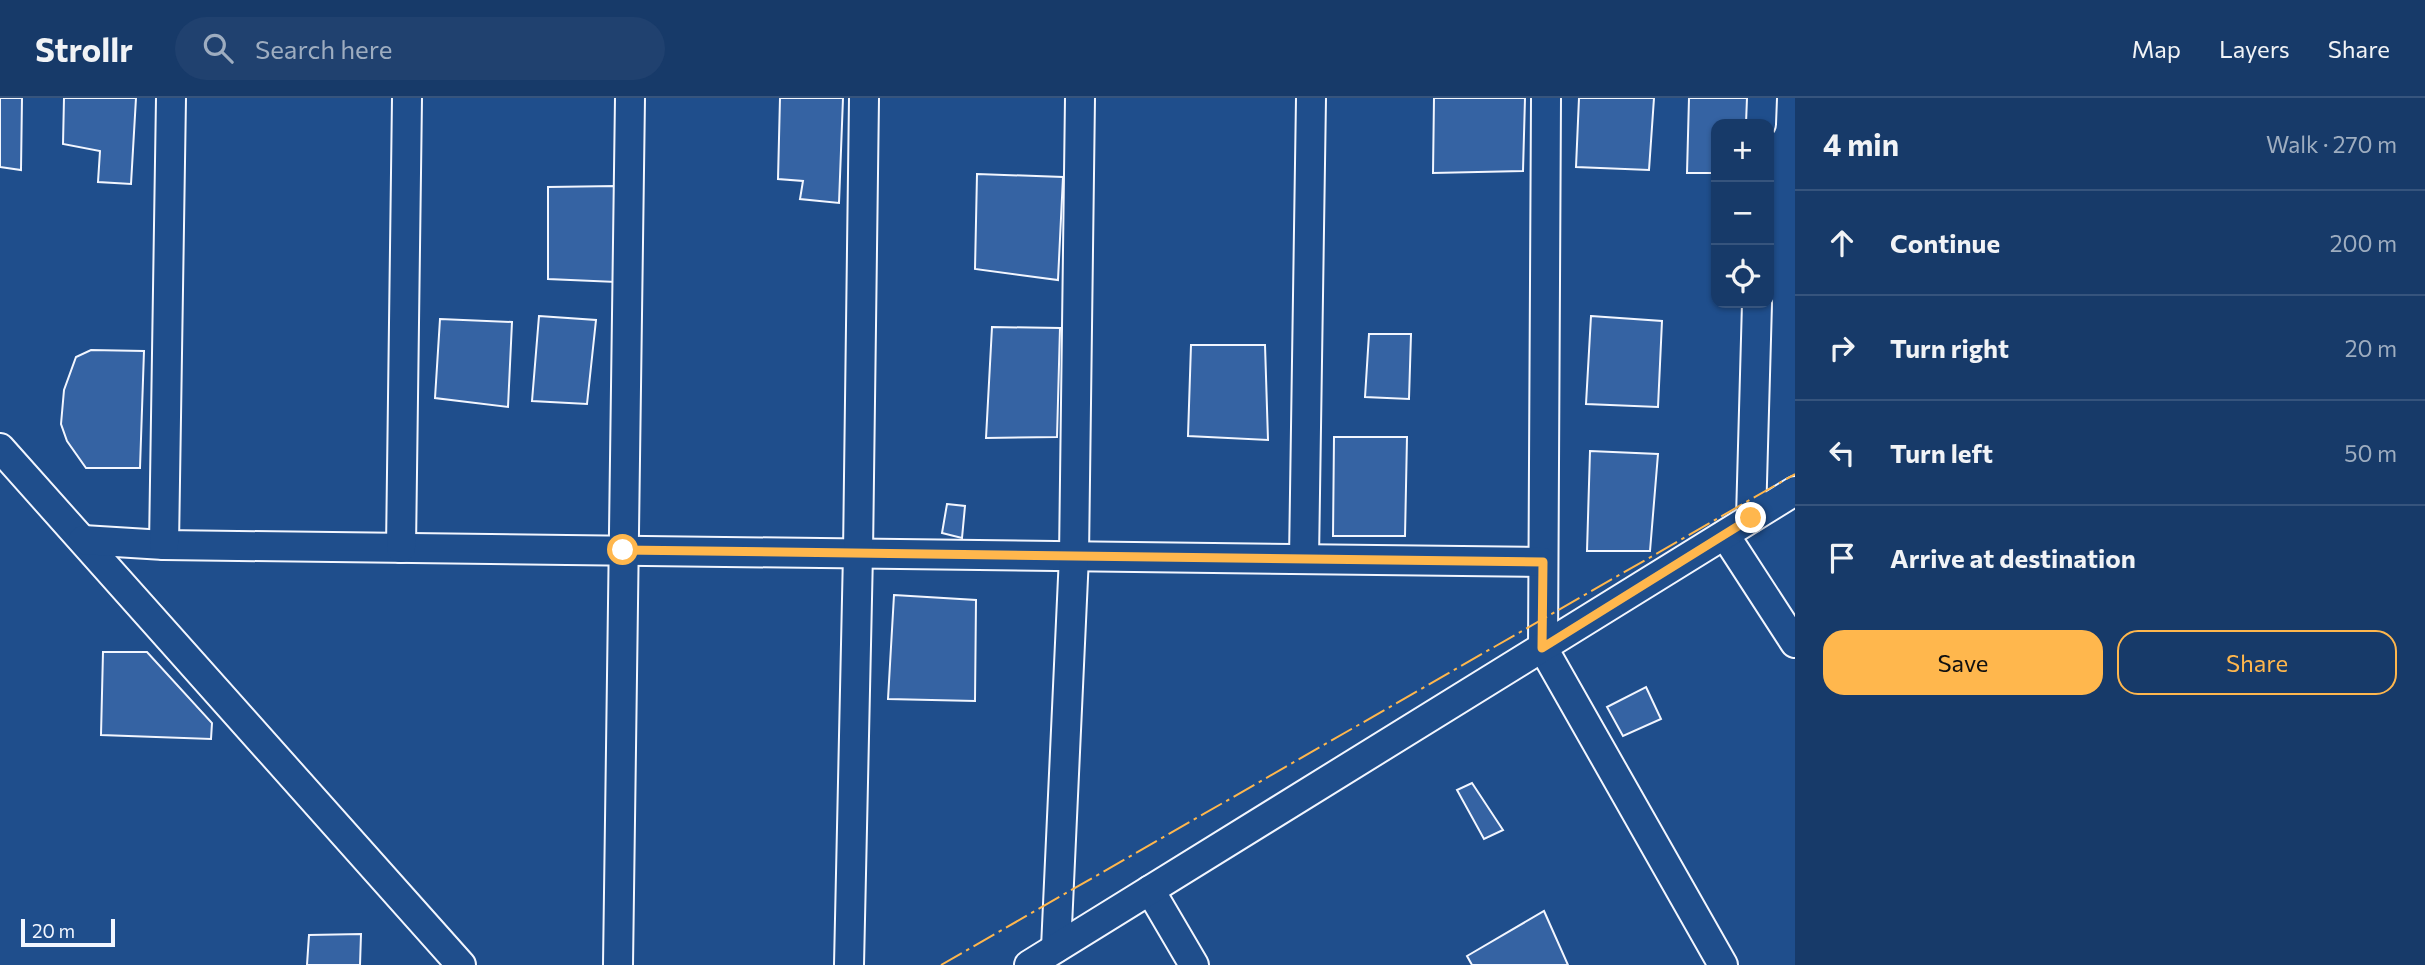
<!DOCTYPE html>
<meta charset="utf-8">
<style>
body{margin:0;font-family:Commissioner,sans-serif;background:#20416f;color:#f1f3f6}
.controls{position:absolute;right:21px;top:21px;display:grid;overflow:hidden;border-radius:14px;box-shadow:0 2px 5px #0004}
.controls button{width:63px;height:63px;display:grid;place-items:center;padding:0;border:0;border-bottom:2px solid #36547d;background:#173a69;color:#f1f3f6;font:35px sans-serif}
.scale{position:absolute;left:21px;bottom:18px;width:94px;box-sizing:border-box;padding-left:7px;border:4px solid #f2f6ff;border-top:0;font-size:19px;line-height:24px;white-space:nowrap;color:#f2f6ff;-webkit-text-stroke:5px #1f4e8c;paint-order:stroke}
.stop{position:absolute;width:21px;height:21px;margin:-16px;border:5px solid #ffb74d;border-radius:50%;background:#fff}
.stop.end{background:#ffb74d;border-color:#fff;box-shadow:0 2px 7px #0008}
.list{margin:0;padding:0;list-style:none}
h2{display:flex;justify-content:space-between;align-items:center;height:91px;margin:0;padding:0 28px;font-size:30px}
h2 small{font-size:23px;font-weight:400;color:#9eadc0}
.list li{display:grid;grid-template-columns:46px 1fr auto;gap:21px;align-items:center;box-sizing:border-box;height:105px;padding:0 28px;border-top:2px solid #36547d}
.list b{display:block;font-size:26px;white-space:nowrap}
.list em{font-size:23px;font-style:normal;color:#9eadc0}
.actions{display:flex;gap:14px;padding:21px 28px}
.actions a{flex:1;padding:16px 0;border:2px solid #ffb74d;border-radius:21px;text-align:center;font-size:24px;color:#ffb74d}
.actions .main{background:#ffb74d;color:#111}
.icon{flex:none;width:38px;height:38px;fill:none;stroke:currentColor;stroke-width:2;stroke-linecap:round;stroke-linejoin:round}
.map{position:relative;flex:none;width:1795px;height:867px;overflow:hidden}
header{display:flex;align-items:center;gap:42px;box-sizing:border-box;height:98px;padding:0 35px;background:#173a69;border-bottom:2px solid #36547d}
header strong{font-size:33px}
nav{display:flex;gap:38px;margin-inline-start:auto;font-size:24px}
.search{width:490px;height:63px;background:#20416f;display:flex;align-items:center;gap:18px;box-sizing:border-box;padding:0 24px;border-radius:38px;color:#9eadc0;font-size:26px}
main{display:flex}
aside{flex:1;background:#173a69}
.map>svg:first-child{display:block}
.building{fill:#3563a3;stroke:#f2f6ff;stroke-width:2}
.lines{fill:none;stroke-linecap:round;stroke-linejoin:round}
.street-casing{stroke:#f2f6ff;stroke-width:32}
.street{stroke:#1f4e8c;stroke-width:28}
.power{stroke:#ffb74d;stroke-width:2;stroke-dasharray:24 5 3.5 5;stroke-linecap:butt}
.route{stroke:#ffb74d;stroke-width:9}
</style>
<header>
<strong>Strollr</strong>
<div class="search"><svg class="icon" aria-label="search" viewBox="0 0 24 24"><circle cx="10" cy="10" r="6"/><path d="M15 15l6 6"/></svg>Search here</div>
<nav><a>Map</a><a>Layers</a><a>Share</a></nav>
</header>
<main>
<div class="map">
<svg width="1795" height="867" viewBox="0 0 1795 867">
<rect width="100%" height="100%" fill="#1f4e8c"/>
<g class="building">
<polygon points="0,0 22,0 21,72 0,69"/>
<polygon points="64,0 136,0 131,86 98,84 100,53 63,46"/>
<polygon points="780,0 843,0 839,105 800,101 803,83 778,81"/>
<polygon points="1434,0 1525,0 1523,73 1433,75"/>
<polygon points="1579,0 1654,0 1649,72 1576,69"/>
<polygon points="1689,0 1753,0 1753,26 1716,26 1716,75 1687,75"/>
<polygon points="977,76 1063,79 1058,182 975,171"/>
<polygon points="615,88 616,184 548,181 548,89"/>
<polygon points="539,218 596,222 587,306 532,303"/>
<polygon points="1591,218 1662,223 1658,309 1586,306"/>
<polygon points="440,221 512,224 508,309 435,300"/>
<polygon points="992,229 1060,230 1057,339 986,340"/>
<polygon points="1369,236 1411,236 1409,301 1365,299"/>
<polygon points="1191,247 1265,247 1268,342 1188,338"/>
<polygon points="91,252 144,253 140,370 86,370 67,343 61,326 64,292 76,259"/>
<polygon points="1334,339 1407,339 1405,438 1333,438"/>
<polygon points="1590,353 1658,356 1650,453 1587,453"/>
<polygon points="947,406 965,408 962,440 942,435"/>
<polygon points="894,497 976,502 975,603 888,601"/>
<polygon points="103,554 147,554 212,625 211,641 101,637"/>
<polygon points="1646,589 1661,621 1623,638 1607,609"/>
<polygon points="1472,685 1503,732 1484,741 1457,692"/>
<polygon points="1544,813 1568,867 1472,867 1467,858"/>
<polygon points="361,836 360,867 307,867 309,837"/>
</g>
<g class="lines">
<g class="street-casing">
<g id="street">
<polyline points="1546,0 1543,550 1723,867"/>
<polyline points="1761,26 1762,0"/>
<polyline points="0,350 461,867"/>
<polyline points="1751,420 1757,205"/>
<polyline points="1725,437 1795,545"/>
<polyline points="83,442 164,447 1543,464"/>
<polyline points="164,447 171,0"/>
<polyline points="401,450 407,0"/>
<polyline points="1304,461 1311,0"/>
<polyline points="1150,792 1194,867"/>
<polyline points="1056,850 1074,458 1080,0"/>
<polyline points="618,867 630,0"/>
<polyline points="849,867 858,455 864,0"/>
<polyline points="1029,867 1795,393"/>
</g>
</g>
<use href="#street" class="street"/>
<polyline class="power" points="941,867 1795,376"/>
</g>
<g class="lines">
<polyline class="route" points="623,452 1543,464 1542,550 1751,420"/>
</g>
</svg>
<div class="controls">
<button>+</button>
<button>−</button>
<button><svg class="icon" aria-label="locate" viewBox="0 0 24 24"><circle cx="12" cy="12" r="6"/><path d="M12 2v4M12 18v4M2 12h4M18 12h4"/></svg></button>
</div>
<div class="scale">20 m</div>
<div class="stop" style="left:623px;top:452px"></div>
<div class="stop end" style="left:1751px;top:420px"></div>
</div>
<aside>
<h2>4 min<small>Walk · 270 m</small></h2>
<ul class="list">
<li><svg class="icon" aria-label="ahead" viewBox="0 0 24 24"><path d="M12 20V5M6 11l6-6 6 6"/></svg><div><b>Continue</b></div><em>200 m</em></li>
<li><svg class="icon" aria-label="right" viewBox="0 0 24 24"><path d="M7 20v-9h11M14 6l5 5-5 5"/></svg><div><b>Turn right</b></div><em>20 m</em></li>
<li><svg class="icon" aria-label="left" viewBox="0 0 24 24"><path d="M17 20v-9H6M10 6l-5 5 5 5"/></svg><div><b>Turn left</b></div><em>50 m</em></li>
<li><svg class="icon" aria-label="arrive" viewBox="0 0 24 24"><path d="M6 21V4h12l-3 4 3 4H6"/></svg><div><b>Arrive at destination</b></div></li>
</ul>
<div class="actions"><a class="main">Save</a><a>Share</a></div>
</aside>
</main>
